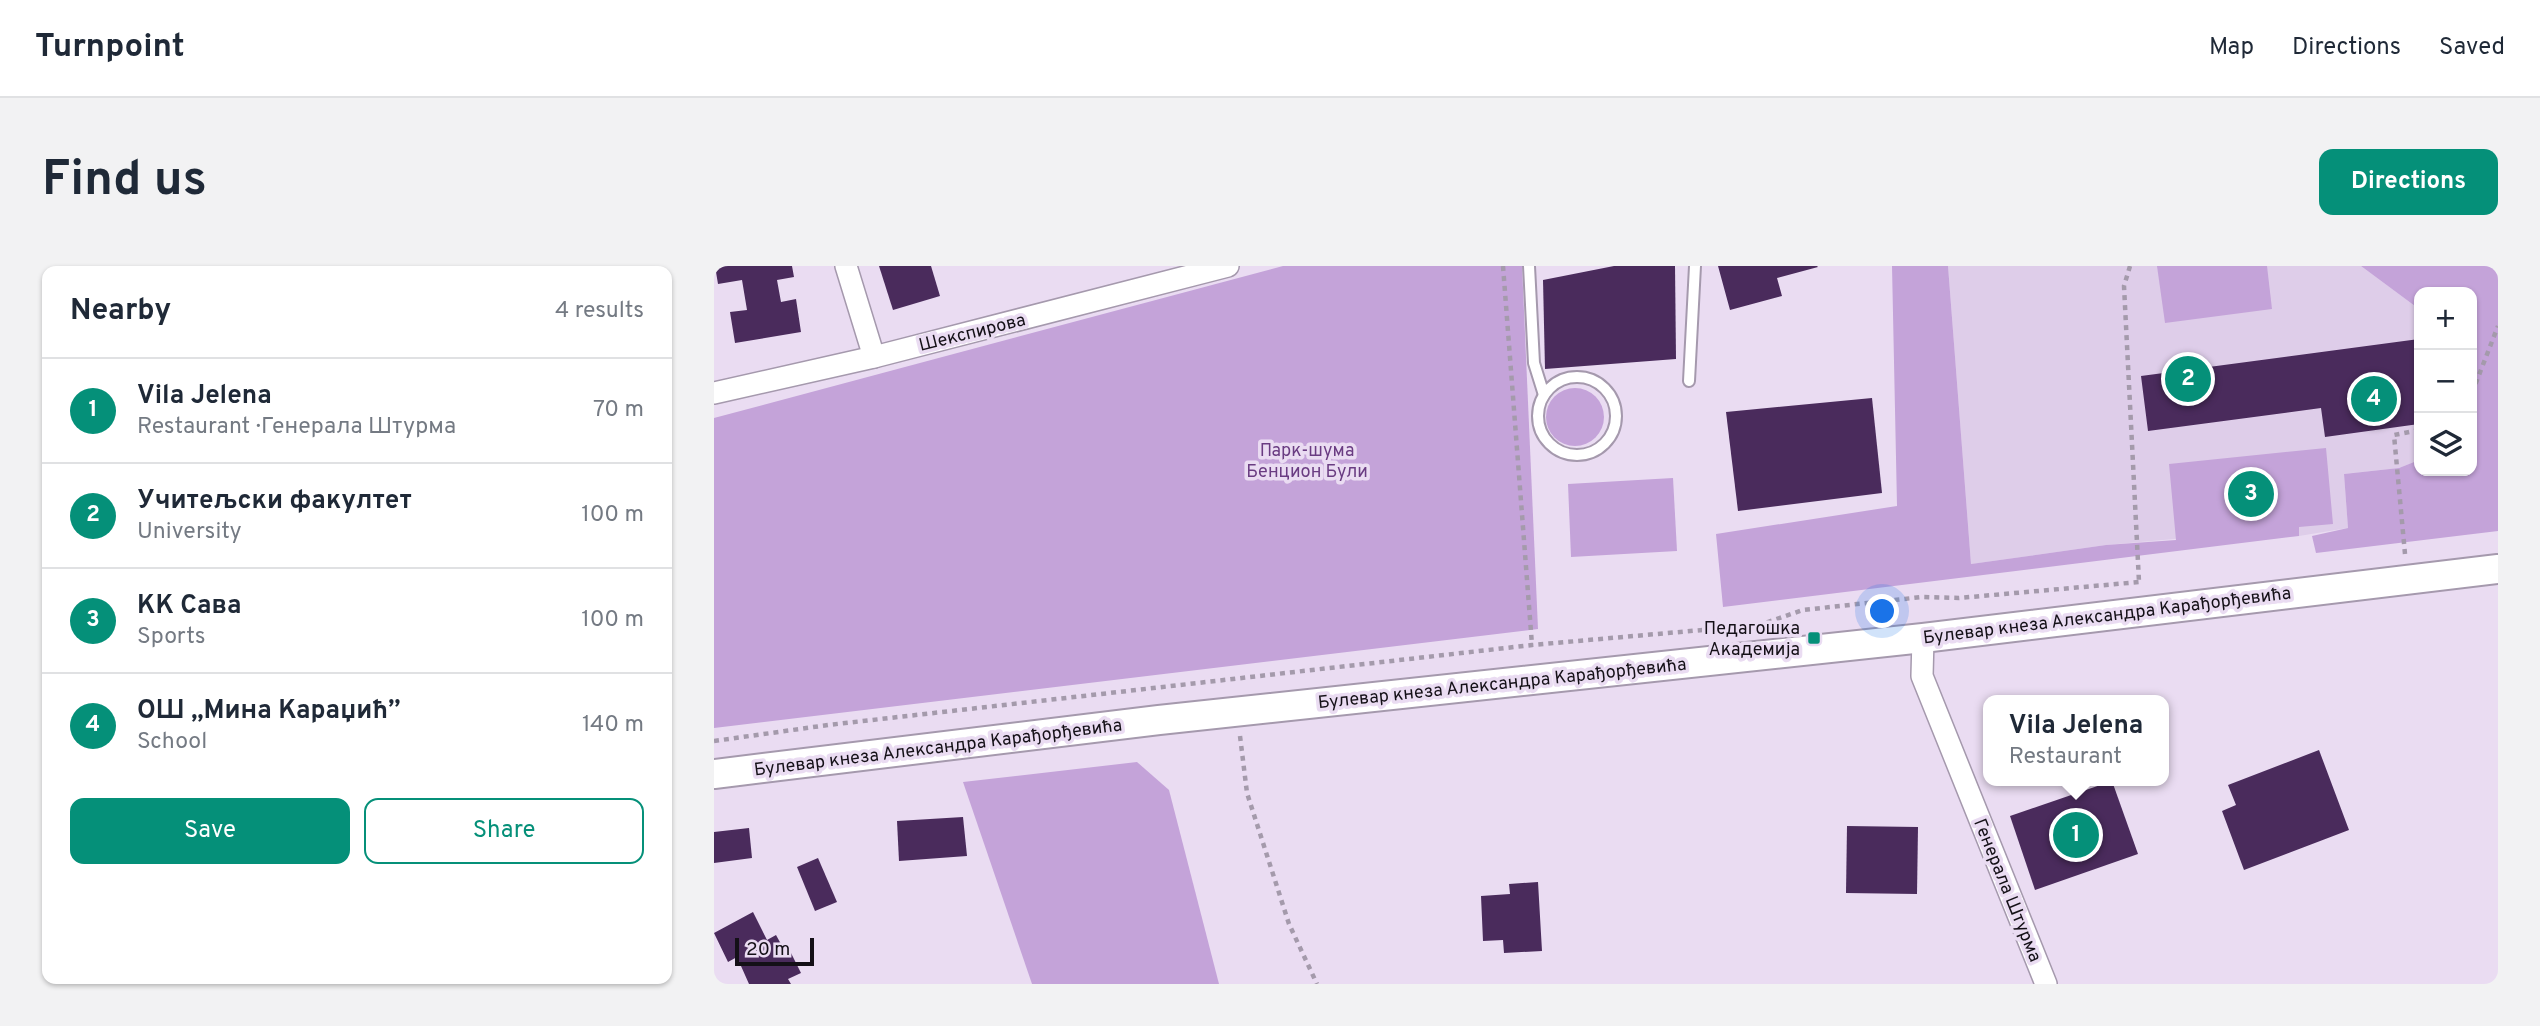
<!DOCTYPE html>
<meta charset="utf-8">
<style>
body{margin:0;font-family:Overpass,sans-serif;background:#f2f2f3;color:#1f2937}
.controls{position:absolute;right:21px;top:21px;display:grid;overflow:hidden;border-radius:14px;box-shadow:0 2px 5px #0004}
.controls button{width:63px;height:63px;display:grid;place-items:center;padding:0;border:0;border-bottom:2px solid #e0e1e3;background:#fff;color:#1f2937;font:35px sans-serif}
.scale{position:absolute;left:21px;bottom:18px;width:79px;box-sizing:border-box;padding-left:7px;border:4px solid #141017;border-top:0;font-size:19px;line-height:24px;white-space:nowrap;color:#141017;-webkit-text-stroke:5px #eadcf2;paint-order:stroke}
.you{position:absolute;left:1169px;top:346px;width:24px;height:24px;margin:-18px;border:5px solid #fff;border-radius:50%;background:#1a73e8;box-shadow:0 0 0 10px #1a73e833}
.badge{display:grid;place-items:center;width:46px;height:46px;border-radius:50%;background:#059079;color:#fff;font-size:23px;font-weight:700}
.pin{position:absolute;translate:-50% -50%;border:4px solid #fff;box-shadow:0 2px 7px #0006}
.popup{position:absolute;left:1269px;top:429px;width:186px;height:91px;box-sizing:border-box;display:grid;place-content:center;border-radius:14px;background:#fff;filter:drop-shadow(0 2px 5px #0005);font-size:23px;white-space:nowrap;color:#747a83}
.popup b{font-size:26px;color:#1f2937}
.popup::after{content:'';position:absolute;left:50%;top:100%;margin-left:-14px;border:14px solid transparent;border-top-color:#fff}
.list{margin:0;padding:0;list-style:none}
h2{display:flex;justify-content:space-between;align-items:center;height:91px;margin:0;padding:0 28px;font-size:30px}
h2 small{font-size:23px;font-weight:400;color:#747a83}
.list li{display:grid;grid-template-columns:46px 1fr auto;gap:21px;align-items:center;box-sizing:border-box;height:105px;padding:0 28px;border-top:2px solid #e0e1e3}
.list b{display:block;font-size:26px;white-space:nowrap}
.list p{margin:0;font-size:23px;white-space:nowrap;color:#747a83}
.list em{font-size:23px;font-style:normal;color:#747a83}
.actions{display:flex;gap:14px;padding:21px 28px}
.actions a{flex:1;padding:16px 0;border:2px solid #059079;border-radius:14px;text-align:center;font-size:24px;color:#059079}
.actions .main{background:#059079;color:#fff}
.icon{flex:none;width:38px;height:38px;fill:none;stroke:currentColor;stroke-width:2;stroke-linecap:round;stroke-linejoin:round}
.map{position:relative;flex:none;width:1784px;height:718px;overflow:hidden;border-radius:14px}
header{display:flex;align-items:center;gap:42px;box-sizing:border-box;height:98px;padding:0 35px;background:#fff;border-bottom:2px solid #e0e1e3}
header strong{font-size:33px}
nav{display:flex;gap:38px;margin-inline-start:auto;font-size:24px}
.intro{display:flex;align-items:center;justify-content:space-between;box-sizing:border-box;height:168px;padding:0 42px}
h1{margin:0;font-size:49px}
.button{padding:18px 32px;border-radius:14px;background:#059079;color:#fff;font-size:24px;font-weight:700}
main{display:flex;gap:42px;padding:0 42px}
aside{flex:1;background:#fff;border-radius:14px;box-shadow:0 2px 5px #0004}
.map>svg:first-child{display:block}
.built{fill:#decde9}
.green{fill:#c4a3d9}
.building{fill:#4a2b5c}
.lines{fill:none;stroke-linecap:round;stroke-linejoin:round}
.lane-casing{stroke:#a599ad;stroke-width:14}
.street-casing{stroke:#a599ad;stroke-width:24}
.secondary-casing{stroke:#a599ad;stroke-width:32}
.path{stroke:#a49aab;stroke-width:4.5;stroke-dasharray:5 5;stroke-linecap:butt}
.lane{stroke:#fff;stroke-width:10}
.street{stroke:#fff;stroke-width:21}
.secondary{stroke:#fff;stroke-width:28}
.poi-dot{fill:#059079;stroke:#eadcf2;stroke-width:2.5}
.labels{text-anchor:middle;stroke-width:7;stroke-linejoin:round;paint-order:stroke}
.street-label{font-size:18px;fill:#141017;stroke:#eadcf2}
.park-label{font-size:18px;fill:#6a3c82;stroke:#eadcf2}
.poi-label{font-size:18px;fill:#141017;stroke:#eadcf2;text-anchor:end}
</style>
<header>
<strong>Turnpoint</strong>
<nav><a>Map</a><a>Directions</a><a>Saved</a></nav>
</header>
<div class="intro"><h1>Find us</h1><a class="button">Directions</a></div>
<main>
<aside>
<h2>Nearby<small>4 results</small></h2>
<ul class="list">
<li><span class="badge">1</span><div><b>Vila Jelena</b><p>Restaurant · Генерала Штурма</p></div><em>70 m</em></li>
<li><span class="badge">2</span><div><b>Учитељски факултет</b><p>University</p></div><em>100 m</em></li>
<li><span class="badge">3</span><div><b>КК Сава</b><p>Sports</p></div><em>100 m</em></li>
<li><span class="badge">4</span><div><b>ОШ „Мина Караџић”</b><p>School</p></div><em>140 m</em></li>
</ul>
<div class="actions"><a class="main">Save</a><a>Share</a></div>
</aside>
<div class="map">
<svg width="1784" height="718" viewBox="0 0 1784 718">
<rect width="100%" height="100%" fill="#eadcf2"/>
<polygon class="built" points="1234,0 1647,0 1705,43 1705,194 1685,202 1630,208 1634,262 1585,270 1585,262 1392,279 1257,298"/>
<g class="green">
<polygon points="569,0 808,0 824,363 0,462 0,152"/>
<polygon points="1178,0 1234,0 1257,298 1392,279 1462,274 1455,198 1612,182 1619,258 1585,261 1585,270 1009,341 1002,268 1183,240"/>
<polygon points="1443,0 1553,0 1558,43 1451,57"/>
<polygon points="1647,0 1784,0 1784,265 1602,287 1598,270 1634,262 1630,208 1685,202 1705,194 1705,205 1758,205 1758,26 1705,26 1705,43"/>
<circle cx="861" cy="151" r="29"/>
<polygon points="959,212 963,285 857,291 854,218"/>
<polygon points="423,496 455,524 505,718 318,718 249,516"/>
</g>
<g class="building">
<polygon points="1,0 78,0 80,11 63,14 67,36 82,33 87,66 21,77 16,46 33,44 28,14 4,18"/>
<polygon points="165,0 217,0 226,30 179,44"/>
<polygon points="900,0 961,0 962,93 831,103 829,14"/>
<polygon points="1004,0 1103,0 1104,1 1063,12 1068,30 1016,44"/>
<polygon points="1705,73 1705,158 1611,171 1607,142 1434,165 1427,110"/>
<polygon points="1158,132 1168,227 1024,245 1012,146"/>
<polygon points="1605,484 1635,564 1530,604 1508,545 1522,539 1514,519"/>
<polygon points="1398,515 1424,588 1321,624 1296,550"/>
<polygon points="249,551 253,590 185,595 183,555"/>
<polygon points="1133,560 1204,561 1203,628 1132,627"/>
<polygon points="35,562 38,592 0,597 0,566"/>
<polygon points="104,592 123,636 101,645 83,601"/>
<polygon points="824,616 828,685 790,687 789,674 769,675 767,630 796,628 795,618"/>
<polygon points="39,646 53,674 62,669 73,689 77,687 87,707 74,713 77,718 35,718 23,691 14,696 0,667"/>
</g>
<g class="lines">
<g class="lane-casing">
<g id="lane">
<polyline points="815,0 820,97 830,129"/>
<circle cx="863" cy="150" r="39"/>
<polyline points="975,115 981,0"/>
</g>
</g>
<g class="street-casing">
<g id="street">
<polyline points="132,0 160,91"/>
<polyline points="0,127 160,91 514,0"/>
<polyline points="1209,372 1208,410 1332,718"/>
</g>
</g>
<g class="secondary-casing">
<polyline id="secondary" points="0,508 445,454 1209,372 1784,303"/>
</g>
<g class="path">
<polyline points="789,0 818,379"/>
<polyline points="1416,0 1410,20 1425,316"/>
<polyline points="1758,127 1784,60"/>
<polyline points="1691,288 1680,169 1705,164"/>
<polyline points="526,470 533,527 575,658 603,718"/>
<polyline points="0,475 114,459 818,379 1045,359 1089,344 1208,331 1245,332 1425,316"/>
</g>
<use href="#lane" class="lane"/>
<use href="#street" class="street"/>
<use href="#secondary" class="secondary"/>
</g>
<rect class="poi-dot" x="1093" y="365" width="14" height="14" rx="3.5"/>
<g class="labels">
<g class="street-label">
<text transform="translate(258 66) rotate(-14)" y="6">Шекспирова</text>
<text transform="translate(1393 349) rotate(-7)" y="6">Булевар кнеза Александра Карађорђевића</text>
<text transform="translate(788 417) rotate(-6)" y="6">Булевар кнеза Александра Карађорђевића</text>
<text transform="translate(224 481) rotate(-7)" y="6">Булевар кнеза Александра Карађорђевића</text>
<text transform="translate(1294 624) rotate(68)" y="6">Генерала Штурма</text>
</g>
<g class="park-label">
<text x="593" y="190">Парк-шума<tspan x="593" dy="21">Бенцион Були</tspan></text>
</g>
<g class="poi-label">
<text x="1086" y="368">Педагошка<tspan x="1086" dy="21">Академија</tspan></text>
</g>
</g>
</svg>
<div class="controls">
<button>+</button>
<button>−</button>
<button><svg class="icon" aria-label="layers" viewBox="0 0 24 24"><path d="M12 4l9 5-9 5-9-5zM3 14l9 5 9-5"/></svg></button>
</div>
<div class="scale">20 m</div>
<div class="you"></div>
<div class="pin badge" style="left:1362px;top:569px">1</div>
<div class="popup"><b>Vila Jelena</b>Restaurant</div>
<div class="pin badge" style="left:1474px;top:113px">2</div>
<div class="pin badge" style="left:1537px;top:228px">3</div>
<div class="pin badge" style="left:1660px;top:133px">4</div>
</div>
</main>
